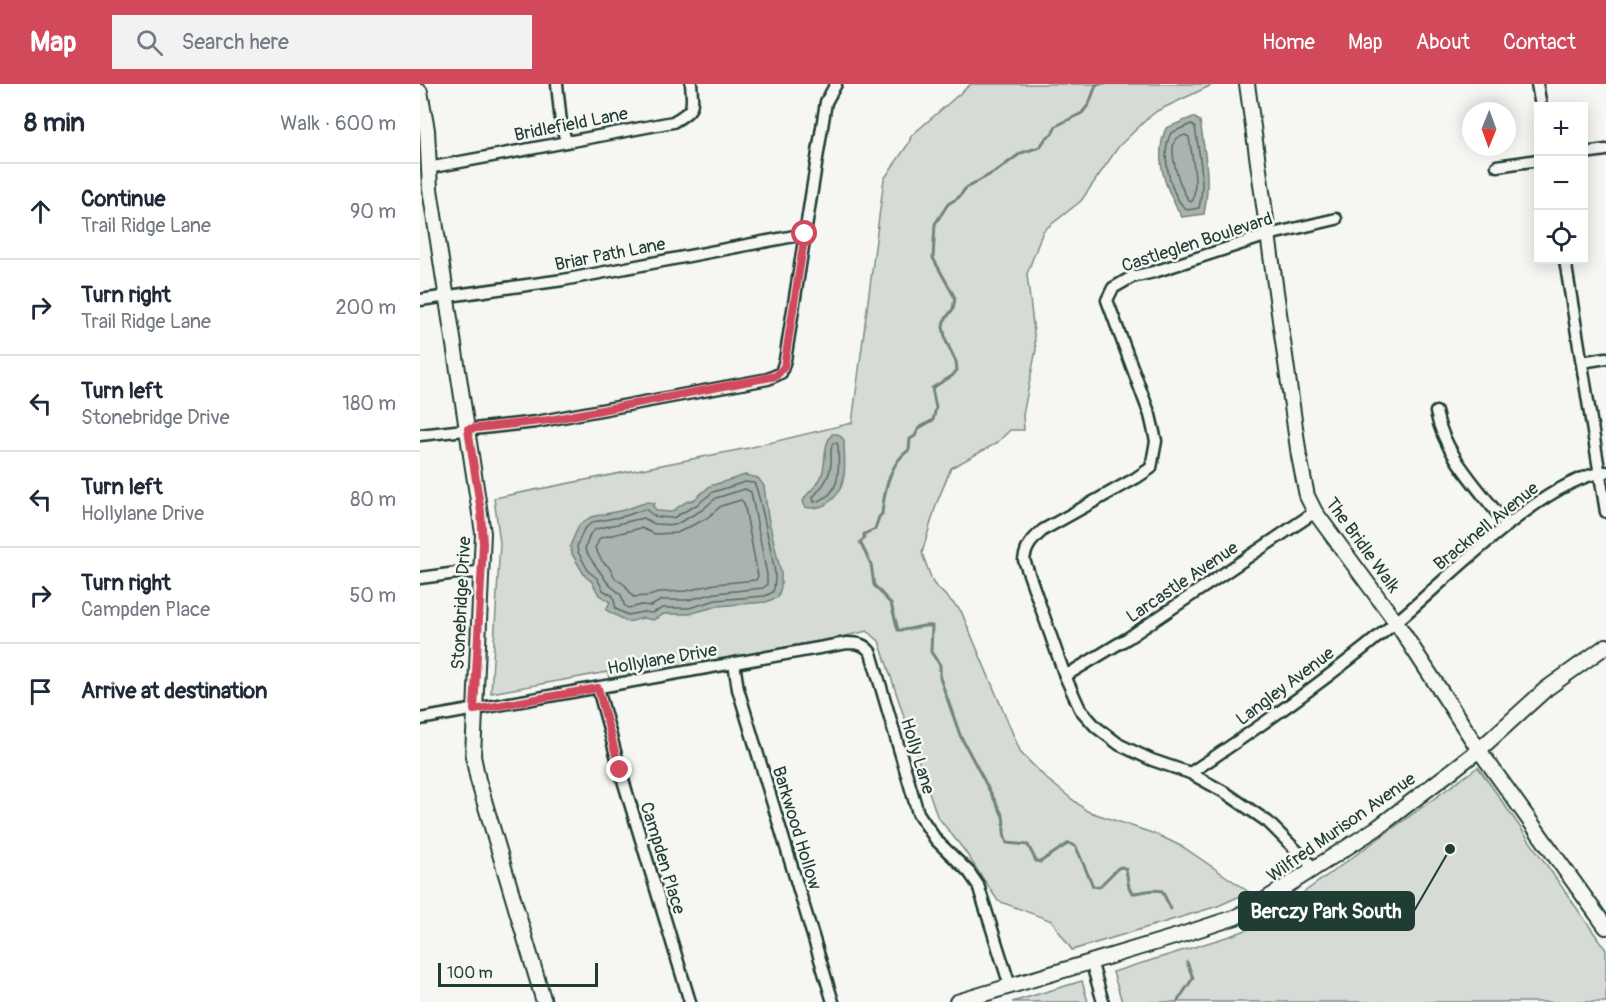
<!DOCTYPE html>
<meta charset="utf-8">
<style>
body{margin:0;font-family:Pangolin,sans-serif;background:#f2f2f3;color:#1f2937}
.controls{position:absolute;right:18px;top:18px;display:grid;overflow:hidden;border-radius:0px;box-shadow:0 3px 15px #0003}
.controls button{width:54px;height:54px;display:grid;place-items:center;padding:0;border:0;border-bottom:2px solid #e0e1e3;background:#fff;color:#1f2937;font:30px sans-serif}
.compass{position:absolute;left:1042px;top:18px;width:54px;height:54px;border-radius:50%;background:#fff;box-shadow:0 3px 15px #0003;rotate:181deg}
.scale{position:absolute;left:18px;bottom:15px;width:160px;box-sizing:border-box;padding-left:6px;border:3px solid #1f3d34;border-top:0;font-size:16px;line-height:21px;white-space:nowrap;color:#1f3d34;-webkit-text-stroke:4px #f6f6f2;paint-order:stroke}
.stop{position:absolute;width:18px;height:18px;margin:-14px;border:4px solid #d1495b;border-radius:50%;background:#fff}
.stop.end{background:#d1495b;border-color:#fff;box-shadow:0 2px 6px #0008}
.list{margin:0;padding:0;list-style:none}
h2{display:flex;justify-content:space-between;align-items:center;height:78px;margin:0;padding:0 24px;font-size:26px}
h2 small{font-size:20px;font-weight:400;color:#747a83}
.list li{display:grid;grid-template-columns:39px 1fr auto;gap:18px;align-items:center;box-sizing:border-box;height:96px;padding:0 24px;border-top:2px solid #e0e1e3}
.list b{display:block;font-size:22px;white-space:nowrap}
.list p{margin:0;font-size:20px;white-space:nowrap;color:#747a83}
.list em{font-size:20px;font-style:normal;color:#747a83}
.icon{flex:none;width:33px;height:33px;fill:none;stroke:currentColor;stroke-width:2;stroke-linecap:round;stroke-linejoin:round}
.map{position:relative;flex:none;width:1186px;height:918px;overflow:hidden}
header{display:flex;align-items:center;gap:36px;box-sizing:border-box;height:84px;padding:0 30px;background:#d1495b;color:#fff}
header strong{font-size:28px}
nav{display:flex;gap:33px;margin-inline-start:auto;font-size:21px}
.search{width:420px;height:54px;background:#f2f2f3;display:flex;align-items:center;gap:15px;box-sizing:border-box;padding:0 21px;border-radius:0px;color:#747a83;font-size:22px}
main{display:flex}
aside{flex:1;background:#fff}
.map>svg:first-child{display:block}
.green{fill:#d6dbd6;stroke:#7a8c85;stroke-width:1.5}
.water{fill:#aab3ae;stroke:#72847d;stroke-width:1.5}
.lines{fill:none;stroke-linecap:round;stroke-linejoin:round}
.shore{stroke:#576c65;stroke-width:1.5}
.stream{stroke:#72847d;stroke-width:3}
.minor-casing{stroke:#1f3d34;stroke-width:15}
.tertiary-casing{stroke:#1f3d34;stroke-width:18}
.minor{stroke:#f6f6f2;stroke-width:10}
.tertiary{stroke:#f6f6f2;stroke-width:14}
.route{stroke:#d1495b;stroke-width:8}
.labels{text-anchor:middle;stroke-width:5;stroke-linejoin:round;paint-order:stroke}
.street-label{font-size:18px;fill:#1f3d34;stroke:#f6f6f2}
.leader{fill:none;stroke:#1f3d34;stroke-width:2}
.callout-dot{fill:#1f3d34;stroke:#f6f6f2;stroke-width:2}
.callout{fill:#1f3d34;stroke:#1f3d34;stroke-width:2}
.callout-label{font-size:20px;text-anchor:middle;font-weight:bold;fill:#fff}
</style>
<header>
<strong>Map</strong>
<div class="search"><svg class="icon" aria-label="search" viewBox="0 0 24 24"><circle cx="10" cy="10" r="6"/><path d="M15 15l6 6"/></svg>Search here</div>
<nav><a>Home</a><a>Map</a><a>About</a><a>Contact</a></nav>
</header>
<main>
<aside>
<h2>8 min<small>Walk · 600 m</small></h2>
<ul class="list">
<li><svg class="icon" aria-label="ahead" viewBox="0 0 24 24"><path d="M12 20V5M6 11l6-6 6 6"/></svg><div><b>Continue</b><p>Trail Ridge Lane</p></div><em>90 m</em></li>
<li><svg class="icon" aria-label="right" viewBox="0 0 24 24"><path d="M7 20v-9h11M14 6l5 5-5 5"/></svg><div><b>Turn right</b><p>Trail Ridge Lane</p></div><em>200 m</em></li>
<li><svg class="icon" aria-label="left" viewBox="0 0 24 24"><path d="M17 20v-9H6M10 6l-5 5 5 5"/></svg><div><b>Turn left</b><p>Stonebridge Drive</p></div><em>180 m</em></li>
<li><svg class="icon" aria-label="left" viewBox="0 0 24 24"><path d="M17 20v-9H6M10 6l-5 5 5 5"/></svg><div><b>Turn left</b><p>Hollylane Drive</p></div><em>80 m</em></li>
<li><svg class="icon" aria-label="right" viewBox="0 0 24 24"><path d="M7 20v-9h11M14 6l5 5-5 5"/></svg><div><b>Turn right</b><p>Campden Place</p></div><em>50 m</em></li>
<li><svg class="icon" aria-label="arrive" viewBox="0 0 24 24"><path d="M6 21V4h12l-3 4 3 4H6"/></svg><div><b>Arrive at destination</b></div></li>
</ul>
</aside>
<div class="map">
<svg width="1186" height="918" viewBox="0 0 1186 918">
<rect width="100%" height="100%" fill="#f6f6f2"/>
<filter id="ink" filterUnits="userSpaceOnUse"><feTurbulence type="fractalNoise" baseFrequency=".0167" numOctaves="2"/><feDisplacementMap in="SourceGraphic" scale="12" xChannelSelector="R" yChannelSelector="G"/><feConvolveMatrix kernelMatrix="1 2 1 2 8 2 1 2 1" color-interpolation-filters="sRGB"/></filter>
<g filter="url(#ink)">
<g class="green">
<polygon points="551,0 794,0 737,27 728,34 699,62 661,117 623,147 607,190 616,266 603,331 604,346 590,346 577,359 531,384 516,421 502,469 513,499 541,527 601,669 628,696 667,727 738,751 763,763 829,808 798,822 652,866 632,837 578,817 544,766 517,732 459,557 447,547 421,553 189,595 188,588 71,609 80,459 74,414 328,364 432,339 464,95 489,59 491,52"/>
<polygon points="1058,683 1186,866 1186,918 702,918 693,888 810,852 837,842"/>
<polygon points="662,897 668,918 592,918"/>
</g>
<g class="water">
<path d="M773,33L780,37C785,71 791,95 784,130L762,133C746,106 733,75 746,44Z"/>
<path d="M412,350H418L424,356C424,378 430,404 408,419C401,424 394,425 385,423L383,417C387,408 398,402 401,393C408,375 401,366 412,350Z"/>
<polygon points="325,391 338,394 344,402 348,433 361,489 361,503 358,513 346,518 298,522 269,530 244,530 233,536 223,534 208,538 186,526 190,518 179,511 172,498 165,492 152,470 150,462 159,441 171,433 204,426 227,418 235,419 233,422 237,427 251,428 266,418 275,415 290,402"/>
</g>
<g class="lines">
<g class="shore">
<path d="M771,40L775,43C779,70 786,97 779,124L767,126C750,112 740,69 751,49Z"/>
<path d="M765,51L769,53C772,74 778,95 773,116L771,118C761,111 747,65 756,55C757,54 764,51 765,51Z"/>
<path d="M413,359H417L418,362C419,384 422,412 394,418L393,413C402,403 410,394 411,379C412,371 409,366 413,359Z"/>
<path d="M325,398L334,399C339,405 353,477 355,489C355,496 355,502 353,508L345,512L296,516L269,524H243L232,529L223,528L208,531L196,525L193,512L183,506L177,494L169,488L158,468L157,462L164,445L173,438L205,432L225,425L236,433L253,434L278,420L293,408Z"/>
<path d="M325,405L331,408L347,491V501L343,504L296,509L268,516H242L231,522L222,521L208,524L204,521C202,505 194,508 187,498C180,487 171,477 165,465L170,450L176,445L223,434L235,440L255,441L282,426L296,414Z"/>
<polygon points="321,416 324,419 338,492 336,496 295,500 266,507 241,508 229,512 213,513 205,501 195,494 189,483 182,477 175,464 180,454 221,444 235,450 257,449 287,434 301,422"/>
</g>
<g class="stream">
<path d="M681,0L676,1L669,20L662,29L636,42L632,50L626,54L620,63L601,69L578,86L546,104L538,114L528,120L515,140L513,174L535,214L533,225L524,237L523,243L526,257L536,278L537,286L532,292L512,304L516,324L513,336L499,344L495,352L490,355L489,366C469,379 464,408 462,430L459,433L455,445L444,450V455L440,458L451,480L454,501L471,520L478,546C490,547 501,540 512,542L511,568L520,581V594L540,651L583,732C585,742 582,750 587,759L608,761L616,777L620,778L649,759L656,763L673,802L679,803L698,784L702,783L706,785L709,804L712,809C722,809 733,804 742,807L751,825"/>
<polyline points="757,918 773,894 767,878"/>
</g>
<g class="minor-casing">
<g id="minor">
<polyline points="137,0 141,39 146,57"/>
<polyline points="1117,0 1121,22"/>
<polyline points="1164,69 1186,66"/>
<polyline points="1077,82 1118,76"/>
<path d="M8,84L253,38C275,25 273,24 271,0"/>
<polyline points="1145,176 1186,428"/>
<polyline points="0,216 143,196 385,150"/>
<polyline points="1162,278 1186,274"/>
<path d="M1016,328C1025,373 1061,406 1087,442"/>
<polyline points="0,351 116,338 348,295 361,289 365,276 406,18 416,0"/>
<polyline points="0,494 44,488 62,489"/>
<polyline points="314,579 318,605 413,918"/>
<polyline points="645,592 708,554 895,428"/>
<polyline points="178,604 200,686 270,918"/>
<path d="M0,635L427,559C438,559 445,560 451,569L498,729L516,756L549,788L558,801L590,902"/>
<path d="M770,689C842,642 911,592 976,538C1026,497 1124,394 1186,388"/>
<path d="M895,785L848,738L806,709L770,689L732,676L700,661L676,643L660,625L645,592L604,476C606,462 612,456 623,446L716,394L731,384L736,357L730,331L687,216L693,204L712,193L734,188L848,151L916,135"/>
<polyline points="671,877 683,918"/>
</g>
</g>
<g class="tertiary-casing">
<g id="tertiary">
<polyline points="827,0 879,372 887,412 895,428 976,538 1059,666 1186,843"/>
<polyline points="0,8 7,46 10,105 63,449 53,672 58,696 124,918"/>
<polyline points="537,918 761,851 816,833 837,821 957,744 1059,666 1126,605 1186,562"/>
</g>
</g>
<use href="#minor" class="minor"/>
<use href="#tertiary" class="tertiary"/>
</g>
</g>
<g class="lines" filter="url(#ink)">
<polyline class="route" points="200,686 178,604 54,626 63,460 61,428 48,345 130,336 356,292 364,283 385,150"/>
</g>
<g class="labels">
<g class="street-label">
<text transform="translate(151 40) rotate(-11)" y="6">Bridlefield Lane</text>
<text transform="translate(777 158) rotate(-18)" y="6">Castleglen Boulevard</text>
<text transform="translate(190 170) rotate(-11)" y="6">Briar Path Lane</text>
<text transform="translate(1066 442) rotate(-39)" y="6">Bracknell Avenue</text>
<text transform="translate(943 461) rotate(54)" y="6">The Bridle Walk</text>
<text transform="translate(762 498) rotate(-34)" y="6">Larcastle Avenue</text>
<text transform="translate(41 519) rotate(-87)" y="6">Stonebridge Drive</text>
<text transform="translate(242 575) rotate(-10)" y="6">Hollylane Drive</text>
<text transform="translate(865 602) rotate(-37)" y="6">Langley Avenue</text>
<text transform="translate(498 672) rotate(73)" y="6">Holly Lane</text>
<text transform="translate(921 743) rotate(-35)" y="6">Wilfred Murison Avenue</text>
<text transform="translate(377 744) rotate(73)" y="6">Barkwood Hollow</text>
<text transform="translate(243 774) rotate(73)" y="6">Campden Place</text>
</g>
</g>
<path class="leader" d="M1030 765L994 827"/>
<circle class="callout-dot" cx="1030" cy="765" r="6"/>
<rect class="callout" x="819" y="808" width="175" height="38" rx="6"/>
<g class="callout-label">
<text x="906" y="834">Berczy Park South</text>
</g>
</svg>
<div class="controls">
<button>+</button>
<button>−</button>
<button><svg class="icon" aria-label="locate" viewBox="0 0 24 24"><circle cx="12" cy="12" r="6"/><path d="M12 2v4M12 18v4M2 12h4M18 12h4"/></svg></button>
</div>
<svg class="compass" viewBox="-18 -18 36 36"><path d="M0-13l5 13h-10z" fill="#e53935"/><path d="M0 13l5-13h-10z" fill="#747a83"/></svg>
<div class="scale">100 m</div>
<div class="stop" style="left:385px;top:150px"></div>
<div class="stop end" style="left:200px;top:686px"></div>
</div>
</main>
